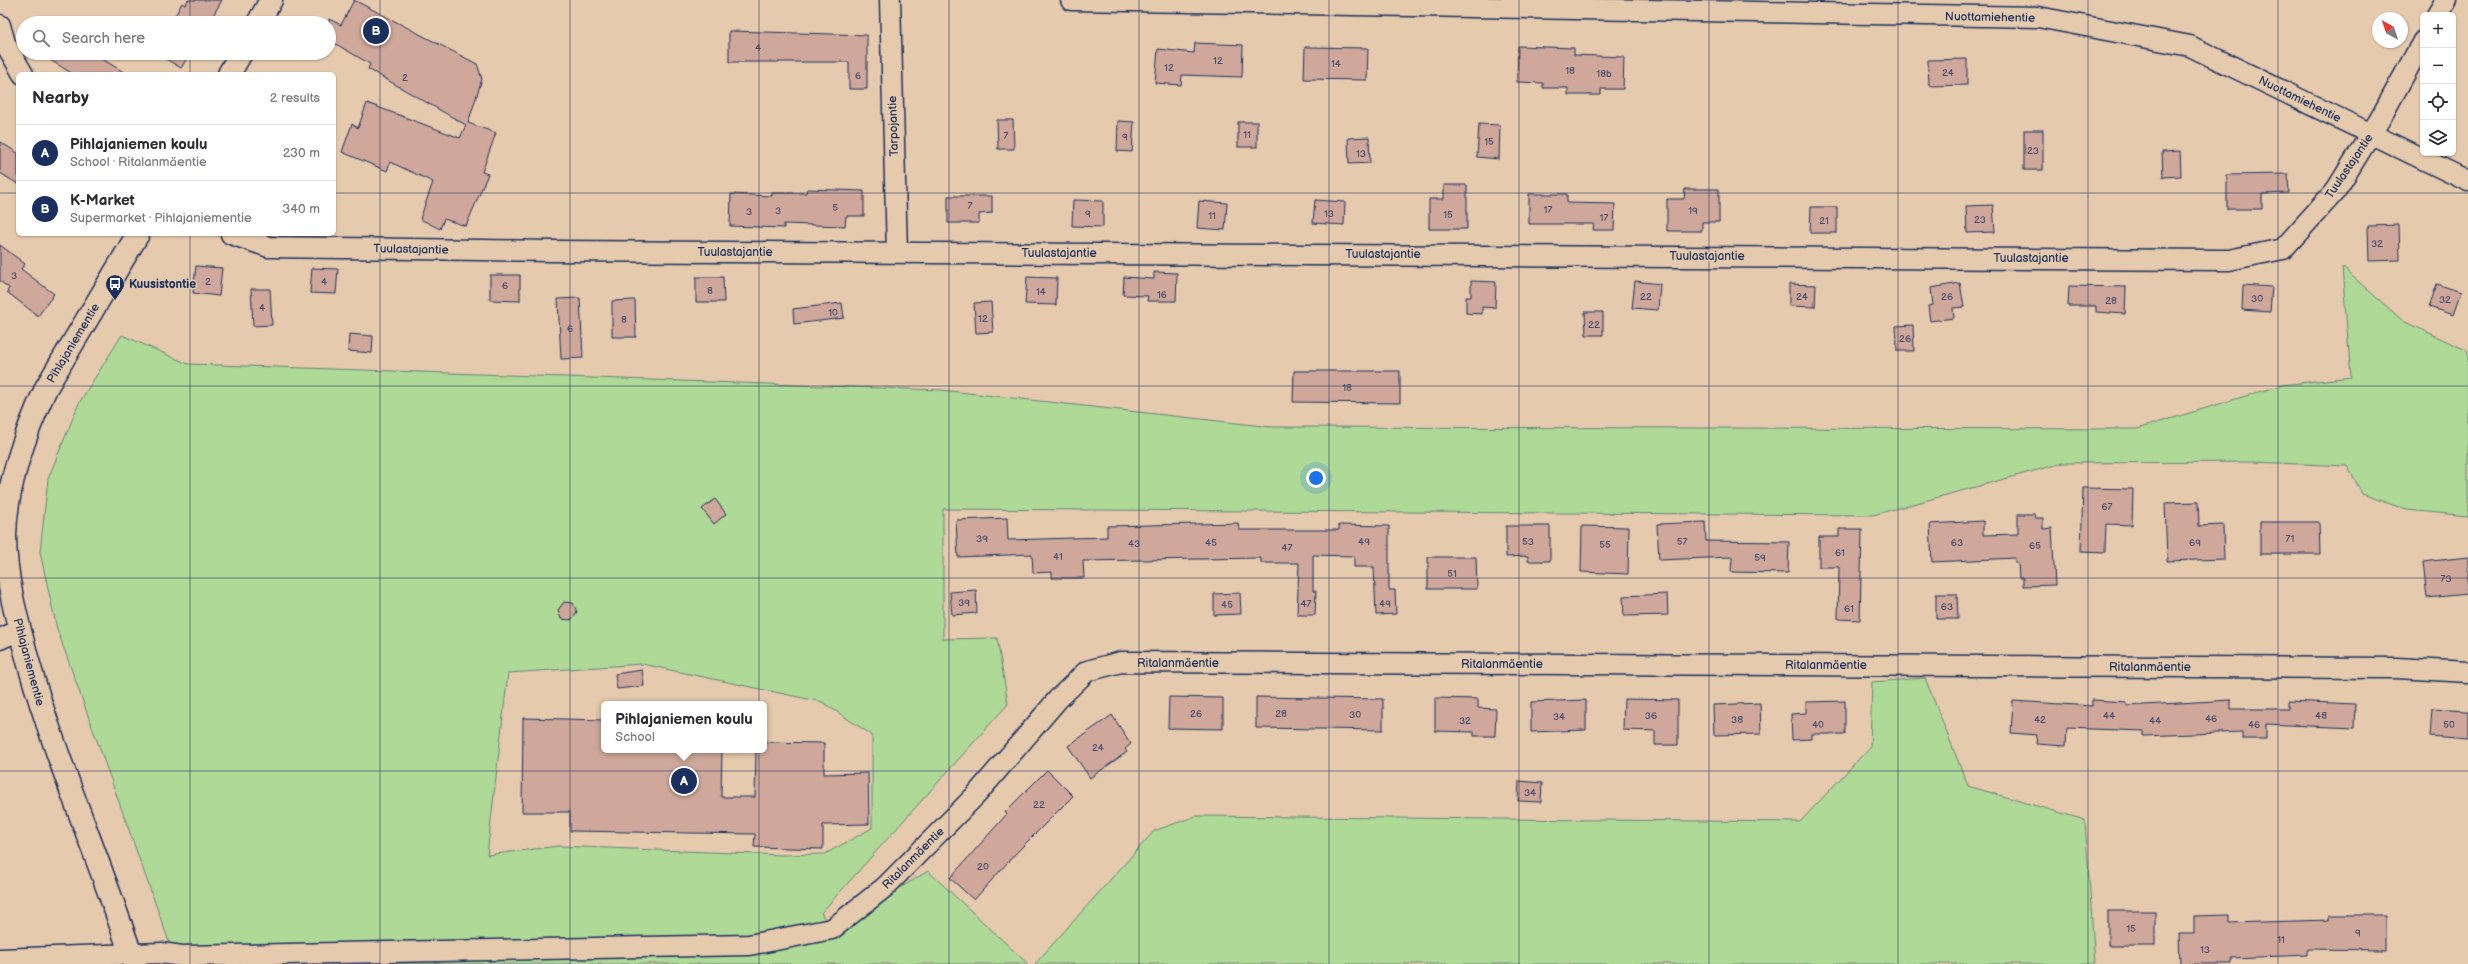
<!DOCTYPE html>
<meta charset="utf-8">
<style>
body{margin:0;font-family:"Balsamiq Sans",sans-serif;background:#f7f7f7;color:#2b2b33}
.controls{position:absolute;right:12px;top:12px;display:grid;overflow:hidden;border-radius:6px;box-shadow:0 1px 3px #0004}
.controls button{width:36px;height:36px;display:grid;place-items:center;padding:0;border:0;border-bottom:1px solid #e1e1e2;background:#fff;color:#2b2b33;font:20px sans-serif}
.compass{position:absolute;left:2372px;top:12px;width:36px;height:36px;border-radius:50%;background:#fff;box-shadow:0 1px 3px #0004;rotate:320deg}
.you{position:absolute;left:1316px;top:478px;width:14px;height:14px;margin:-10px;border:3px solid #fff;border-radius:50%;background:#1a73e8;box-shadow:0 0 0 6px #1a73e833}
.badge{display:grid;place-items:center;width:26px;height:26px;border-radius:50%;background:#1b2f5e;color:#fff;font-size:13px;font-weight:700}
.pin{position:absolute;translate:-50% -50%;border:2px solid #fff;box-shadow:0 1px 4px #0006}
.popup{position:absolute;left:601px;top:701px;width:166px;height:52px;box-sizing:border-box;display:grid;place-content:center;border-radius:6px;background:#fff;filter:drop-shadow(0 1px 3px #0005);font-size:13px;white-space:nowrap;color:#7c7c81}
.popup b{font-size:15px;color:#2b2b33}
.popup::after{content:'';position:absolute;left:50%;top:100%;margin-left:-8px;border:8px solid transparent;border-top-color:#fff}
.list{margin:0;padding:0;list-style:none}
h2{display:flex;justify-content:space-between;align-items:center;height:52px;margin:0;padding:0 16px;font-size:17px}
h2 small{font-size:13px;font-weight:400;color:#7c7c81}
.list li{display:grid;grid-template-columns:26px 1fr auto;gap:12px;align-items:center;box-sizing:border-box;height:56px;padding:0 16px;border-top:1px solid #e1e1e2}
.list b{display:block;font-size:15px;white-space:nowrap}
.list p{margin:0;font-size:13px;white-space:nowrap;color:#7c7c81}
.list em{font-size:13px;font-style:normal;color:#7c7c81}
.icon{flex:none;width:22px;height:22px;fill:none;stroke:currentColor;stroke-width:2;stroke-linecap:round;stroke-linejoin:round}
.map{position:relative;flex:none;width:2468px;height:964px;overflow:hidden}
.search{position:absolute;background:#fff;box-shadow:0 1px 3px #0004;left:16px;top:16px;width:320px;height:44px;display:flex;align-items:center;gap:10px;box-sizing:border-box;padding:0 14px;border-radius:22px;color:#7c7c81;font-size:15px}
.panel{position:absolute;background:#fff;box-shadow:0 1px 3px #0004;left:16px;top:72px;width:320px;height:164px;border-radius:6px}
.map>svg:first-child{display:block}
.green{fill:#afd997;stroke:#65847a;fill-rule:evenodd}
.building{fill:#cfa89b;stroke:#1b2f5e}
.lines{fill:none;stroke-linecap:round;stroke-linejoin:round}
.minor-casing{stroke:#1b2f5e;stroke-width:23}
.tertiary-casing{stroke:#1b2f5e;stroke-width:25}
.minor{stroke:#e5caad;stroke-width:20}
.tertiary{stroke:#e5caad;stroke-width:22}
.grid{fill:none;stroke:#1b2f5e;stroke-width:1;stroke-opacity:0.55}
.labels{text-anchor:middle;stroke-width:3;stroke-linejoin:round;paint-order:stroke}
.number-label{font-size:10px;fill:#484d6d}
.street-label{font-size:12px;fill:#1b2f5e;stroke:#e5caad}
.poi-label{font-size:12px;font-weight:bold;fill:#1b2f5e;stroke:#e5caad;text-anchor:start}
</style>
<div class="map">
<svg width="2468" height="964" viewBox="0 0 2468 964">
<rect width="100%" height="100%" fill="#e5caad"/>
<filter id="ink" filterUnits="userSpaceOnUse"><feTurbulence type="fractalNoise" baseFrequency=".025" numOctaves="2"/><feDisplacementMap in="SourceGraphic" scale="8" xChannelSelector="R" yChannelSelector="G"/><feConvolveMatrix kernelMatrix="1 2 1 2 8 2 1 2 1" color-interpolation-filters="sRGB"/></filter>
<g filter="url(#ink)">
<g class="green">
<path d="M2342,267L2403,321L2468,351V516L2407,510L2362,494L2348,466L2252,462L2063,463L1873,515L943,509V639L997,638L1008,704L821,913L832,929L928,871L1028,964H177L57,629L40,552L48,479L79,403L122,335L188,364L941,390L1272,427L2137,429L2282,385L2351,377ZM642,664L822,702L872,735V828L825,854L782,855L558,846L487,855L508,673Z"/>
<polygon points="1925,678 1968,786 2085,820 2095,964 1035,964 1154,831 1196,816 1800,822 1870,747 1872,682"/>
</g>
<g class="building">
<polygon points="188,0 222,0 210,21 208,20 206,23 171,23 182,3 185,5"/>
<polygon points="354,0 477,64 482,79 468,123 496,133 482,172 488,174 466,226 444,219 440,229 420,219 433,182 390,162 387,171 342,152 352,124 358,128 367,103 460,138 466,125 368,69 370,64 329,40 329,19 341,25"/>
<polygon points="729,31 867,35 867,89 849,89 849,62 729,62"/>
<polygon points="1195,43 1243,45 1242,77 1182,75 1181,85 1155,83 1158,49 1194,53"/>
<polygon points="1518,46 1574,48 1574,55 1624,57 1623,89 1601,89 1601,95 1568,95 1568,88 1543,88 1543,83 1517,82"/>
<polygon points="1305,47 1368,48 1367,80 1304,79"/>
<polygon points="39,53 92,53 127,74 73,74"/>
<polygon points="156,53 190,53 181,68"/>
<polygon points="1967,59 1967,85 1929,86 1928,60"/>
<polygon points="997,120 1013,120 1014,149 998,149"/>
<polygon points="1118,121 1134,122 1132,152 1117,151"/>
<rect x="1238" y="122" width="19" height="25"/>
<polygon points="1479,124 1500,125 1499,159 1477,157"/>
<rect x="2024" y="130" width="19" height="40"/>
<polygon points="1369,137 1370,163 1349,164 1348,138"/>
<polygon points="0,142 18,153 18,184 0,173"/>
<polygon points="2180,151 2181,176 2163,177 2162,152"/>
<polygon points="2288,174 2289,193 2262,194 2262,209 2227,209 2227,175"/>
<polygon points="1444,185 1467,185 1467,229 1429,229 1429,199 1444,199"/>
<polygon points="807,189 864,191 864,216 846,216 845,226 784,224 784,228 730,226 731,194 772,196 772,193 806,193"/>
<polygon points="1685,189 1719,189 1719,222 1702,222 1702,231 1667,231 1667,199 1684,199"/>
<polygon points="1529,194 1567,194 1567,203 1615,204 1614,230 1593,230 1594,224 1529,224"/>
<polygon points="948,196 992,196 992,213 979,214 979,223 948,223"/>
<polygon points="1073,200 1103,201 1103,227 1072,226"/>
<polygon points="1315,200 1345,202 1344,225 1313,223"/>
<polygon points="1199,201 1227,203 1225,230 1197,228"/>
<polygon points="1993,205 1995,232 1967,233 1966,206"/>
<polygon points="1811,207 1837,207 1837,233 1810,233"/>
<polygon points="2399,225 2400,260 2369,261 2368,226"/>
<polygon points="0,245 25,264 21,269 54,294 38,316 7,292 9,288 0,281"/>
<polygon points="196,266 222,268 219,296 193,293"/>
<polygon points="312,268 338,269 336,294 310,293"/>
<polygon points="1154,272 1177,273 1176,301 1147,301 1148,296 1123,295 1124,277 1154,279"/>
<polygon points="490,275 520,275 520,301 490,300"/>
<polygon points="696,277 723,277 724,302 696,302"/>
<polygon points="1027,277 1057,278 1056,305 1025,304"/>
<polygon points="1471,281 1496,282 1495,308 1482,307 1482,314 1466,313 1466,297 1471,297"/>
<polygon points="1635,281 1660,284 1658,310 1632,308"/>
<polygon points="1960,283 1964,307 1953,308 1954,318 1930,321 1928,306 1933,305 1931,288"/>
<polygon points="1789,284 1816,285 1815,307 1789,306"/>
<polygon points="2437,284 2461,292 2453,315 2429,307"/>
<polygon points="2243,285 2272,287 2270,312 2242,310"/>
<polygon points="2069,286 2126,287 2125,314 2096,312 2096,306 2068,306"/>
<polygon points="251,289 270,289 272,325 253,326"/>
<polygon points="580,298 583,358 561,359 558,299"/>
<polygon points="635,300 636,337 612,337 612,301"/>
<polygon points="991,302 993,332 976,333 974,303"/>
<polygon points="842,303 844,318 794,324 793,309"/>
<polygon points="1585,312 1603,312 1603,335 1586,335"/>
<polygon points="1913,325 1914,351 1897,351 1896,326"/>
<polygon points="349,334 373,336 372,353 348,351"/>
<polygon points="1294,371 1400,371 1400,403 1293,402"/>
<polygon points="2083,488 2133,489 2132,525 2106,524 2105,552 2081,551"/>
<polygon points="715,499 726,514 714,524 702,509"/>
<polygon points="2198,502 2199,526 2223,525 2224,559 2167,561 2165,503"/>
<polygon points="2018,514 2034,514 2035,518 2043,518 2043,529 2052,528 2055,585 2023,586 2023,578 2019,578 2018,563 2015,563 2015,558 1932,562 1930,524 1983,521 1983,535 2018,534"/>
<polygon points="1007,518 1008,540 1107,537 1107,526 1238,523 1239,530 1339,530 1339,525 1389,526 1389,590 1395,590 1396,614 1376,615 1374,567 1354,567 1354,556 1313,555 1313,591 1316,591 1315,615 1297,615 1299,563 1261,563 1261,558 1083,561 1084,578 1052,578 1052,572 1033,573 1032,554 958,557 956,520"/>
<polygon points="1705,522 1706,541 1789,542 1788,573 1731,572 1732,557 1659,560 1657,524"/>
<polygon points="2260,522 2319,522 2320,554 2260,554"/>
<polygon points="1506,526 1550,526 1550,561 1528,561 1528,556 1506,557"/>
<polygon points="1582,526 1629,527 1628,574 1581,572"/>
<polygon points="1839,529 1862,529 1860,620 1838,619 1839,567 1819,567 1819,537 1839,537"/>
<polygon points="1428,557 1476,557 1477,589 1428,589"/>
<polygon points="2468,557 2468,594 2427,598 2423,562"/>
<polygon points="976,590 977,613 952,615 950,592"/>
<polygon points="1240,593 1241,614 1214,615 1214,594"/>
<polygon points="1667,594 1668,615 1624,616 1623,596"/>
<polygon points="1936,594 1957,594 1958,619 1936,619"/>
<polygon points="564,602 573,603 577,612 571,620 561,619 558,610"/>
<polygon points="642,670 644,686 617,689 615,674"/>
<polygon points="1169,697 1223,698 1223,729 1168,728"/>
<polygon points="1256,697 1383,699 1383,730 1256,728"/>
<polygon points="1435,698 1478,699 1478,708 1496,709 1495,736 1474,736 1474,732 1435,731"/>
<polygon points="1624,699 1678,700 1678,745 1655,745 1655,731 1623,730"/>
<polygon points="1586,700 1586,730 1531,732 1531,702"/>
<polygon points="2092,700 2127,702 2127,706 2231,700 2231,709 2288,709 2288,701 2355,704 2354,728 2266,724 2266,739 2242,739 2242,732 2144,736 2144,731 2067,728 2066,746 2036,744 2037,735 2011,733 2013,701 2092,706"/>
<polygon points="1845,701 1845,734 1812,734 1812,739 1792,740 1791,714 1806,713 1806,702"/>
<polygon points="1760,703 1761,734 1714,735 1713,705"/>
<polygon points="2432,708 2468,710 2468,740 2430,737"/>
<polygon points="1112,715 1131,744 1125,749 1127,752 1090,778 1068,746"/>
<polygon points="523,718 604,720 604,750 722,750 721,797 755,797 756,750 764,750 764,742 824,743 824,774 868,773 869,824 823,825 823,849 754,847 755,834 570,831 570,812 522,812"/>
<polygon points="1047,770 1073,796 1016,853 974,900 950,878 1007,814 1005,812"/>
<polygon points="1519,781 1542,783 1541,802 1518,801"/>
<rect x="2108" y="911" width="47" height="34"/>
<polygon points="2230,915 2230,923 2330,920 2330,915 2386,915 2386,950 2308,949 2308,955 2232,958 2232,964 2180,964 2179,934 2194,934 2194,916"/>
</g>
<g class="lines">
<g class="minor-casing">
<g id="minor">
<polyline points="890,0 897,252"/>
<polyline points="1071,0 2038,17 2190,46 2468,181"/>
<polyline points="2437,15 2446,0"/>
<polyline points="0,25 5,43 23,74"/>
<polyline points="231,234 269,247 552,251 2229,260 2283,249 2336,190 2380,119 2423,41"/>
<polyline points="0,639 20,630"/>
<polyline points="0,959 161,953 182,956 749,945 832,929 885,887 976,795 1058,699 1087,671 1121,662 2397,668 2468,672"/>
</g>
</g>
<g class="tertiary-casing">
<g id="tertiary">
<polyline points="258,23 271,0"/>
<polyline points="229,74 241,53"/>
<path d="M134,964C101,862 57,764 28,661C17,620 5,578 5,536C6,485 25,434 46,388L138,234"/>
</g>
</g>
<use href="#minor" class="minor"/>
<use href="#tertiary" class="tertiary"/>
</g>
</g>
<path class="grid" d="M190,0V23M380,0V964M570,0V964M759,0V964M949,0V964M1139,0V964M1329,0V964M1519,0V964M1709,0V964M1898,0V964M2088,0V964M2278,0V964M190,53V74M0,193H18M334,193H2468M190,234V964M0,386H2468M0,578H2468M0,771H2468"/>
<defs>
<g id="bus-pin" transform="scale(1)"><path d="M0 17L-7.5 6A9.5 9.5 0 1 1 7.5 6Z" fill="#1b2f5e" stroke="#e5caad"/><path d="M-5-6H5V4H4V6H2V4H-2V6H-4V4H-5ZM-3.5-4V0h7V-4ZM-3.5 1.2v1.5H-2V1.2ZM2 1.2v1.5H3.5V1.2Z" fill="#fff"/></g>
</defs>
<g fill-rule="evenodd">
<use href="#bus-pin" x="115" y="284"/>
</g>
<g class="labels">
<g class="number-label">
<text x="758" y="51">4</text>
<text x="1218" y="64">12</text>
<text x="1336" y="67">14</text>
<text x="1169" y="71">12</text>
<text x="1570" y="74">18</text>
<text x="1948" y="76">24</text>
<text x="1604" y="77">18b</text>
<text x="858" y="79">6</text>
<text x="405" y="81">2</text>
<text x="1247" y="138">11</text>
<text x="1006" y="139">7</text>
<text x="1125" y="140">9</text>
<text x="1489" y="145">15</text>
<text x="2033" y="154">23</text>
<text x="1361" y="157">13</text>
<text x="970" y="209">7</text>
<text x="835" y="211">5</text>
<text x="1548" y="213">17</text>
<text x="778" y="214">3</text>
<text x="1693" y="214">19</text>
<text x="749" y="215">3</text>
<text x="1088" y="217">9</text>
<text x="1329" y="217">13</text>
<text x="1448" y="218">15</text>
<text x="1212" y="219">11</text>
<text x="1604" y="221">17</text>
<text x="1980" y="223">23</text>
<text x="1824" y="224">21</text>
<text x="2377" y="247">32</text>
<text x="14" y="279">3</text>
<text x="208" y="285">2</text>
<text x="324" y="285">4</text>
<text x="505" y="289">6</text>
<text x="710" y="294">8</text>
<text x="1041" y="295">14</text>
<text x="1162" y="298">16</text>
<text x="1646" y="300">22</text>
<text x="1802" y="300">24</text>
<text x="1947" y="300">26</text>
<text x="2257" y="302">30</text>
<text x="2445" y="303">32</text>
<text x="2111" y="304">28</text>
<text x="262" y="311">4</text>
<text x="833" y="316">10</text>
<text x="983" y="322">12</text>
<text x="624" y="323">8</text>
<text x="1594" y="328">22</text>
<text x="570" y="332">6</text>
<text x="1905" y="342">26</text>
<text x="1347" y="391">18</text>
<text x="2107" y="510">67</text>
<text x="982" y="542">39</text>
<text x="2290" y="542">71</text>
<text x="1364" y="545">49</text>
<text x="1528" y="545">53</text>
<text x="1682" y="545">57</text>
<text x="1211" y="546">45</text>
<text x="1957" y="546">63</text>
<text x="2195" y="546">69</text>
<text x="1134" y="547">43</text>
<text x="1605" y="548">55</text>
<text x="2035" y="549">65</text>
<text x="1287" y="551">47</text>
<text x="1840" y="556">61</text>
<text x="1058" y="560">41</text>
<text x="1760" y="561">59</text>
<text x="1452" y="577">51</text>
<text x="2446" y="582">73</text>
<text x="964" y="606">39</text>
<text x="1306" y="607">47</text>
<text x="1385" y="607">49</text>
<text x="1227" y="608">45</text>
<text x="1947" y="610">63</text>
<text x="1849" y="612">61</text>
<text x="1196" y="717">26</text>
<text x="1281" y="717">28</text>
<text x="1355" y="718">30</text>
<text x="1651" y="719">36</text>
<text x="2109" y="719">44</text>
<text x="2321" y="719">48</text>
<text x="1559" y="720">34</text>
<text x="2211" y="722">46</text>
<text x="1737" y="723">38</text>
<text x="2040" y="723">42</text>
<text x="1465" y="724">32</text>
<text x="2155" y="724">44</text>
<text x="1818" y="728">40</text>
<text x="2254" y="728">46</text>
<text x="2449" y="728">50</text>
<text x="1098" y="751">24</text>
<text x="1530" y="796">34</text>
<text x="1039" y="808">22</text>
<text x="983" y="870">20</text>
<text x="2131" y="932">15</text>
<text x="2358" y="936">9</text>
<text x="2281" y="943">11</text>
<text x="2205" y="953">13</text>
</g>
<g class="street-label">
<text transform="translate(1990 17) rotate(1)" y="4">Nuottamiehentie</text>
<text transform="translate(2300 99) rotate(26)" y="4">Nuottamiehentie</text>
<text transform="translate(893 126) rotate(-92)" y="4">Tarpojantie</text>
<text transform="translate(2349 166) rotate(-56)" y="4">Tuulastajantie</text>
<text transform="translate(411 249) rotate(1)" y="4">Tuulastajantie</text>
<text x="735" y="256">Tuulastajantie</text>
<text x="1059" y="257">Tuulastajantie</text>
<text x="1383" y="258">Tuulastajantie</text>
<text x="1707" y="260">Tuulastajantie</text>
<text x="2031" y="262">Tuulastajantie</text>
<text transform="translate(73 343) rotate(-59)" y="4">Pihlajaniementie</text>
<text transform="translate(29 662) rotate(75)" y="4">Pihlajaniementie</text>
<text x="1178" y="667">Ritalanmäentie</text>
<text x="1502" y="668">Ritalanmäentie</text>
<text x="1826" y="669">Ritalanmäentie</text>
<text x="2150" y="671">Ritalanmäentie</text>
<text transform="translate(913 858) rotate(-45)" y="4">Ritalanmäentie</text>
</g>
<g class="poi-label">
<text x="129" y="288">Kuusistontie</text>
</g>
</g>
</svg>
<div class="controls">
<button>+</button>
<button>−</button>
<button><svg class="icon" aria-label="locate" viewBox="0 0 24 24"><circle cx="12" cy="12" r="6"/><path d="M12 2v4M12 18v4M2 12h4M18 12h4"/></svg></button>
<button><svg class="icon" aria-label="layers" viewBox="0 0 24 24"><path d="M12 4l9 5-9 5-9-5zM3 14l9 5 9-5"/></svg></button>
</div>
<svg class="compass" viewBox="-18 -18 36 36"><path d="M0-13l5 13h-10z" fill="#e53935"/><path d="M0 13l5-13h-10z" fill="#7c7c81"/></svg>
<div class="you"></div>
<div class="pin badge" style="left:684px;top:781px">A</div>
<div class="popup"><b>Pihlajaniemen koulu</b>School</div>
<div class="pin badge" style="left:376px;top:31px">B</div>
<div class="search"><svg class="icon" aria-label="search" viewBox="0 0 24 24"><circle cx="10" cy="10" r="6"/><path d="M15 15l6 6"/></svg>Search here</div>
<section class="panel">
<h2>Nearby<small>2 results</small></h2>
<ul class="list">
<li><span class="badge">A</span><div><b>Pihlajaniemen koulu</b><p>School · Ritalanmäentie</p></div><em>230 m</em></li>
<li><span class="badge">B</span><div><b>K-Market</b><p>Supermarket · Pihlajaniementie</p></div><em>340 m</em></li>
</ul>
</section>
</div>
